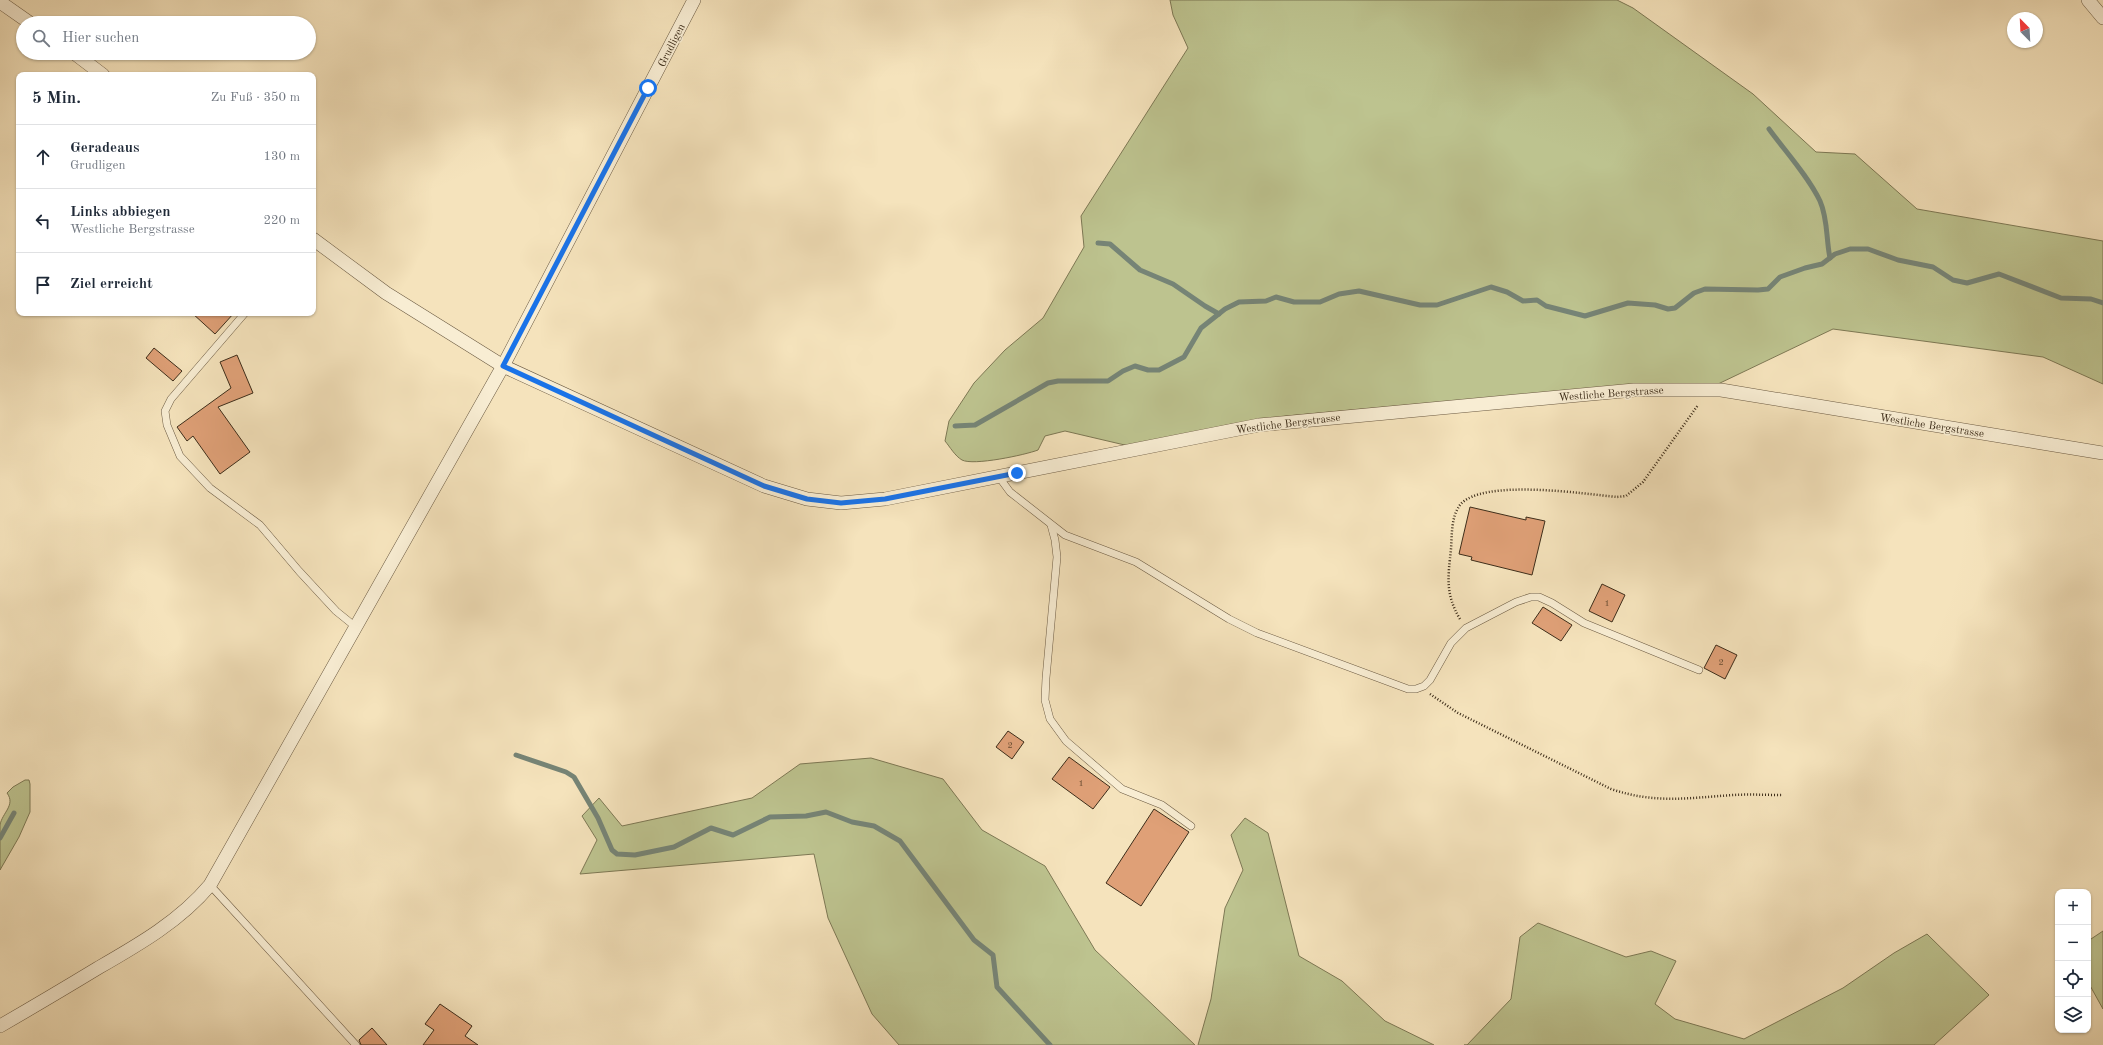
<!DOCTYPE html>
<html lang="de">
<meta charset="utf-8">
<style>
body{margin:0;font-family:"Old Standard TT",serif;background:#f2f2f3;color:#1f2937}
.controls{position:absolute;right:12px;bottom:12px;display:grid;overflow:hidden;border-radius:8px;box-shadow:0 1px 3px #0004}
.controls button{width:36px;height:36px;display:grid;place-items:center;padding:0;border:0;border-bottom:1px solid #e0e1e3;background:#fff;color:#1f2937;font:20px sans-serif}
.compass{position:absolute;left:2007px;top:12px;width:36px;height:36px;border-radius:50%;background:#fff;box-shadow:0 1px 3px #0004;rotate:336deg}
.stop{position:absolute;width:12px;height:12px;margin:-9px;border:3px solid #1a73e8;border-radius:50%;background:#fff}
.stop.end{background:#1a73e8;border-color:#fff;box-shadow:0 1px 4px #0008}
.list{margin:0;padding:0;list-style:none}
h2{display:flex;justify-content:space-between;align-items:center;height:52px;margin:0;padding:0 16px;font-size:17px}
h2 small{font-size:13px;font-weight:400;color:#747a83}
.list li{display:grid;grid-template-columns:26px 1fr auto;gap:12px;align-items:center;box-sizing:border-box;height:64px;padding:0 16px;border-top:1px solid #e0e1e3}
.list b{display:block;font-size:15px;white-space:nowrap}
.list p{margin:0;font-size:13px;white-space:nowrap;color:#747a83}
.list em{font-size:13px;font-style:normal;color:#747a83}
.icon{flex:none;width:22px;height:22px;fill:none;stroke:currentColor;stroke-width:2;stroke-linecap:round;stroke-linejoin:round}
.map{position:relative;flex:none;width:2103px;height:1045px;overflow:hidden}
.search{position:absolute;background:#fff;box-shadow:0 1px 3px #0004;left:16px;top:16px;width:300px;height:44px;display:flex;align-items:center;gap:10px;box-sizing:border-box;padding:0 14px;border-radius:22px;color:#747a83;font-size:15px}
.panel{position:absolute;background:#fff;box-shadow:0 1px 3px #0004;left:16px;top:72px;width:300px;height:244px;border-radius:8px}
.map>svg:first-child{display:block}
.green{fill:#bdc38f;stroke:#7d7854}
.lines{fill:none;stroke-linecap:round;stroke-linejoin:round}
.stream{stroke:#768476;stroke-width:5}
.building{fill:#dfa077;stroke:#3d2d1a}
.service-casing{stroke:#6b5a42;stroke-width:8}
.minor-casing{stroke:#6b5a42;stroke-width:14}
.path{stroke:#3d2d1a;stroke-width:2.5;stroke-dasharray:1 2;stroke-linecap:butt}
.service{stroke:#f8edd3;stroke-width:7}
.minor{stroke:#f8edd3;stroke-width:13}
.route{stroke:#1a73e8;stroke-width:5}
.labels{text-anchor:middle;stroke-width:3;stroke-linejoin:round;paint-order:stroke}
.number-label{font-size:9px;fill:#664a31}
.street-label{font-size:11px;fill:#3d2d1a;stroke:#f8edd3}
</style>
<div class="map">
<svg width="2103" height="1045" viewBox="0 0 2103 1045">
<rect width="100%" height="100%" fill="#f5e3bc"/>
<filter id="stains"><feTurbulence type="fractalNoise" baseFrequency=".005" numOctaves="4"/><feColorMatrix values="0 0 0 0 .2 0 0 0 0 .09 0 0 0 0 .02 0 0 0 .5 -.17"/></filter>
<radialGradient id="worn" r=".72"><stop offset=".6" stop-color="#630" stop-opacity="0"/><stop offset="1" stop-color="#630" stop-opacity=".3"/></radialGradient>
<g class="green">
<path d="M1170,0H1617L1633,8L1753,94L1816,152L1855,154L1917,209L2103,241V384L2043,357L1833,329L1718,384L1628,385L1287,416L1232,424L1129,446L1065,431L1045,436L1038,450C1025,455 973,466 962,460C955,456 950,447 945,441L949,421L974,383L1005,350L1043,318L1084,247L1081,216L1188,48L1173,15Z"/>
<polygon points="871,758 943,779 982,830 1045,866 1095,950 1195,1045 899,1045 872,1014 828,918 814,854 580,874 597,840 582,816 599,798 622,826 752,798 800,764"/>
<path d="M25,780H29L30,784V812L19,837L0,870C0,855 0,839 0,825C2,813 16,805 7,793L13,787Z"/>
<polygon points="1245,818 1268,833 1299,956 1342,981 1385,1021 1434,1045 1198,1045 1211,999 1225,908 1243,870 1231,835"/>
<polygon points="1538,923 1626,957 1651,951 1676,961 1655,1004 1675,1019 1744,1039 1843,988 1894,953 1927,934 1989,995 1934,1045 1464,1045 1467,1045 1511,999 1520,937"/>
<polygon points="2103,931 2103,1009 2088,982 2088,941"/>
</g>
<g class="lines">
<g class="stream">
<path d="M1769,129C1785,151 1808,176 1820,201C1828,219 1826,239 1830,258"/>
<polyline points="1098,243 1110,244 1140,270 1173,284 1205,306 1219,314"/>
<polyline points="955,426 975,425 1048,383 1058,381 1108,381 1123,371 1135,366 1148,370 1159,370 1184,357 1201,328 1225,309 1239,302 1266,301 1276,297 1294,302 1320,302 1339,294 1359,291 1420,305 1437,305 1491,287 1507,292 1523,301 1537,300 1546,306 1585,316 1628,303 1655,305 1668,309 1675,308 1694,293 1705,289 1758,290 1768,289 1780,277 1805,268 1822,264 1835,254 1850,249 1868,249 1898,260 1933,267 1953,280 1967,283 1999,274 2061,298 2091,299 2103,303"/>
<polyline points="516,755 566,772 574,777 598,818 612,850 617,854 635,855 674,847 711,828 733,835 770,817 806,816 826,812 852,822 874,826 900,841 974,940 993,955 997,987 1050,1045"/>
<polyline points="0,838 14,813"/>
</g>
</g>
<g class="building">
<polygon points="192,313 234,313 215,334"/>
<polygon points="154,348 182,371 173,381 146,358"/>
<polygon points="237,355 253,393 218,407 250,452 220,474 193,436 187,441 177,427 231,388 220,362"/>
<polygon points="1470,507 1526,520 1526,517 1545,521 1532,575 1471,560 1472,557 1459,554"/>
<polygon points="1602,584 1625,595 1612,622 1589,611"/>
<polygon points="1543,607 1572,625 1561,641 1532,623"/>
<polygon points="1716,645 1737,655 1725,679 1704,668"/>
<polygon points="1008,731 1024,742 1012,759 996,747"/>
<polygon points="1069,757 1110,787 1093,809 1052,779"/>
<polygon points="1154,809 1189,832 1141,906 1106,883"/>
<polygon points="440,1004 472,1026 465,1036 478,1045 423,1045 434,1030 425,1024"/>
<polygon points="372,1028 387,1045 361,1045 359,1040"/>
</g>
<g class="lines">
<g class="service-casing">
<g id="service">
<polyline points="245,313 171,399 165,411 167,425 180,456 210,488 260,525 299,571 336,611 357,628"/>
<polyline points="999,477 1010,492 1065,535 1136,562 1229,619 1257,633 1408,689 1416,689 1424,686 1430,680 1451,643 1466,628 1516,602 1531,597 1539,597 1552,603 1584,623 1699,670"/>
<polyline points="1051,525 1055,540 1057,557 1046,678 1045,700 1050,719 1066,741 1122,789 1162,805 1191,826"/>
<polyline points="210,885 356,1045"/>
</g>
</g>
<g class="minor-casing">
<g id="minor">
<polyline points="2088,0 2103,18"/>
<polyline points="0,2 30,23"/>
<polyline points="74,53 103,75"/>
<polyline points="313,239 386,293 503,366 764,486 807,499 841,503 885,499 1259,425 1634,390 1721,390 2103,453"/>
<path d="M0,1026C33,1007 65,988 98,968C138,945 180,921 210,885L503,366L694,0"/>
</g>
</g>
<g class="path">
<path d="M1460,619C1445,594 1448,577 1451,549C1452,535 1451,517 1460,505C1482,478 1585,494 1617,497L1626,496L1643,482L1698,405"/>
<path d="M1430,694L1458,713L1611,789C1655,804 1688,798 1733,795C1749,794 1765,795 1782,795"/>
</g>
<use href="#service" class="service"/>
<use href="#minor" class="minor"/>
</g>
<g class="lines">
<polyline class="route" points="648,88 503,366 764,486 807,499 841,503 885,499 1017,473"/>
</g>
<g class="labels">
<g class="number-label">
<text x="1607" y="606">1</text>
<text x="1721" y="665">2</text>
<text x="1010" y="748">2</text>
<text x="1081" y="786">1</text>
</g>
<g class="street-label">
<text transform="translate(671 45) rotate(-63)" y="4">Grudligen</text>
<text transform="translate(1611 393) rotate(-4)" y="4">Westliche Bergstrasse</text>
<text transform="translate(1288 423) rotate(-7)" y="4">Westliche Bergstrasse</text>
<text transform="translate(1932 425) rotate(9)" y="4">Westliche Bergstrasse</text>
</g>
</g>
<rect width="100%" height="100%" filter="url(#stains)"/>
<rect width="100%" height="100%" fill="url(#worn)"/>
</svg>
<div class="controls">
<button>+</button>
<button>−</button>
<button><svg class="icon" aria-label="locate" viewBox="0 0 24 24"><circle cx="12" cy="12" r="6"/><path d="M12 2v4M12 18v4M2 12h4M18 12h4"/></svg></button>
<button><svg class="icon" aria-label="layers" viewBox="0 0 24 24"><path d="M12 4l9 5-9 5-9-5zM3 14l9 5 9-5"/></svg></button>
</div>
<svg class="compass" viewBox="-18 -18 36 36"><path d="M0-13l5 13h-10z" fill="#e53935"/><path d="M0 13l5-13h-10z" fill="#747a83"/></svg>
<div class="stop" style="left:648px;top:88px"></div>
<div class="stop end" style="left:1017px;top:473px"></div>
<div class="search"><svg class="icon" aria-label="search" viewBox="0 0 24 24"><circle cx="10" cy="10" r="6"/><path d="M15 15l6 6"/></svg>Hier suchen</div>
<section class="panel">
<h2>5 Min.<small>Zu Fuß · 350 m</small></h2>
<ul class="list">
<li><svg class="icon" aria-label="ahead" viewBox="0 0 24 24"><path d="M12 20V5M6 11l6-6 6 6"/></svg><div><b>Geradeaus</b><p>Grudligen</p></div><em>130 m</em></li>
<li><svg class="icon" aria-label="left" viewBox="0 0 24 24"><path d="M17 20v-9H6M10 6l-5 5 5 5"/></svg><div><b>Links abbiegen</b><p>Westliche Bergstrasse</p></div><em>220 m</em></li>
<li><svg class="icon" aria-label="arrive" viewBox="0 0 24 24"><path d="M6 21V4h12l-3 4 3 4H6"/></svg><div><b>Ziel erreicht</b></div></li>
</ul>
</section>
</div>
